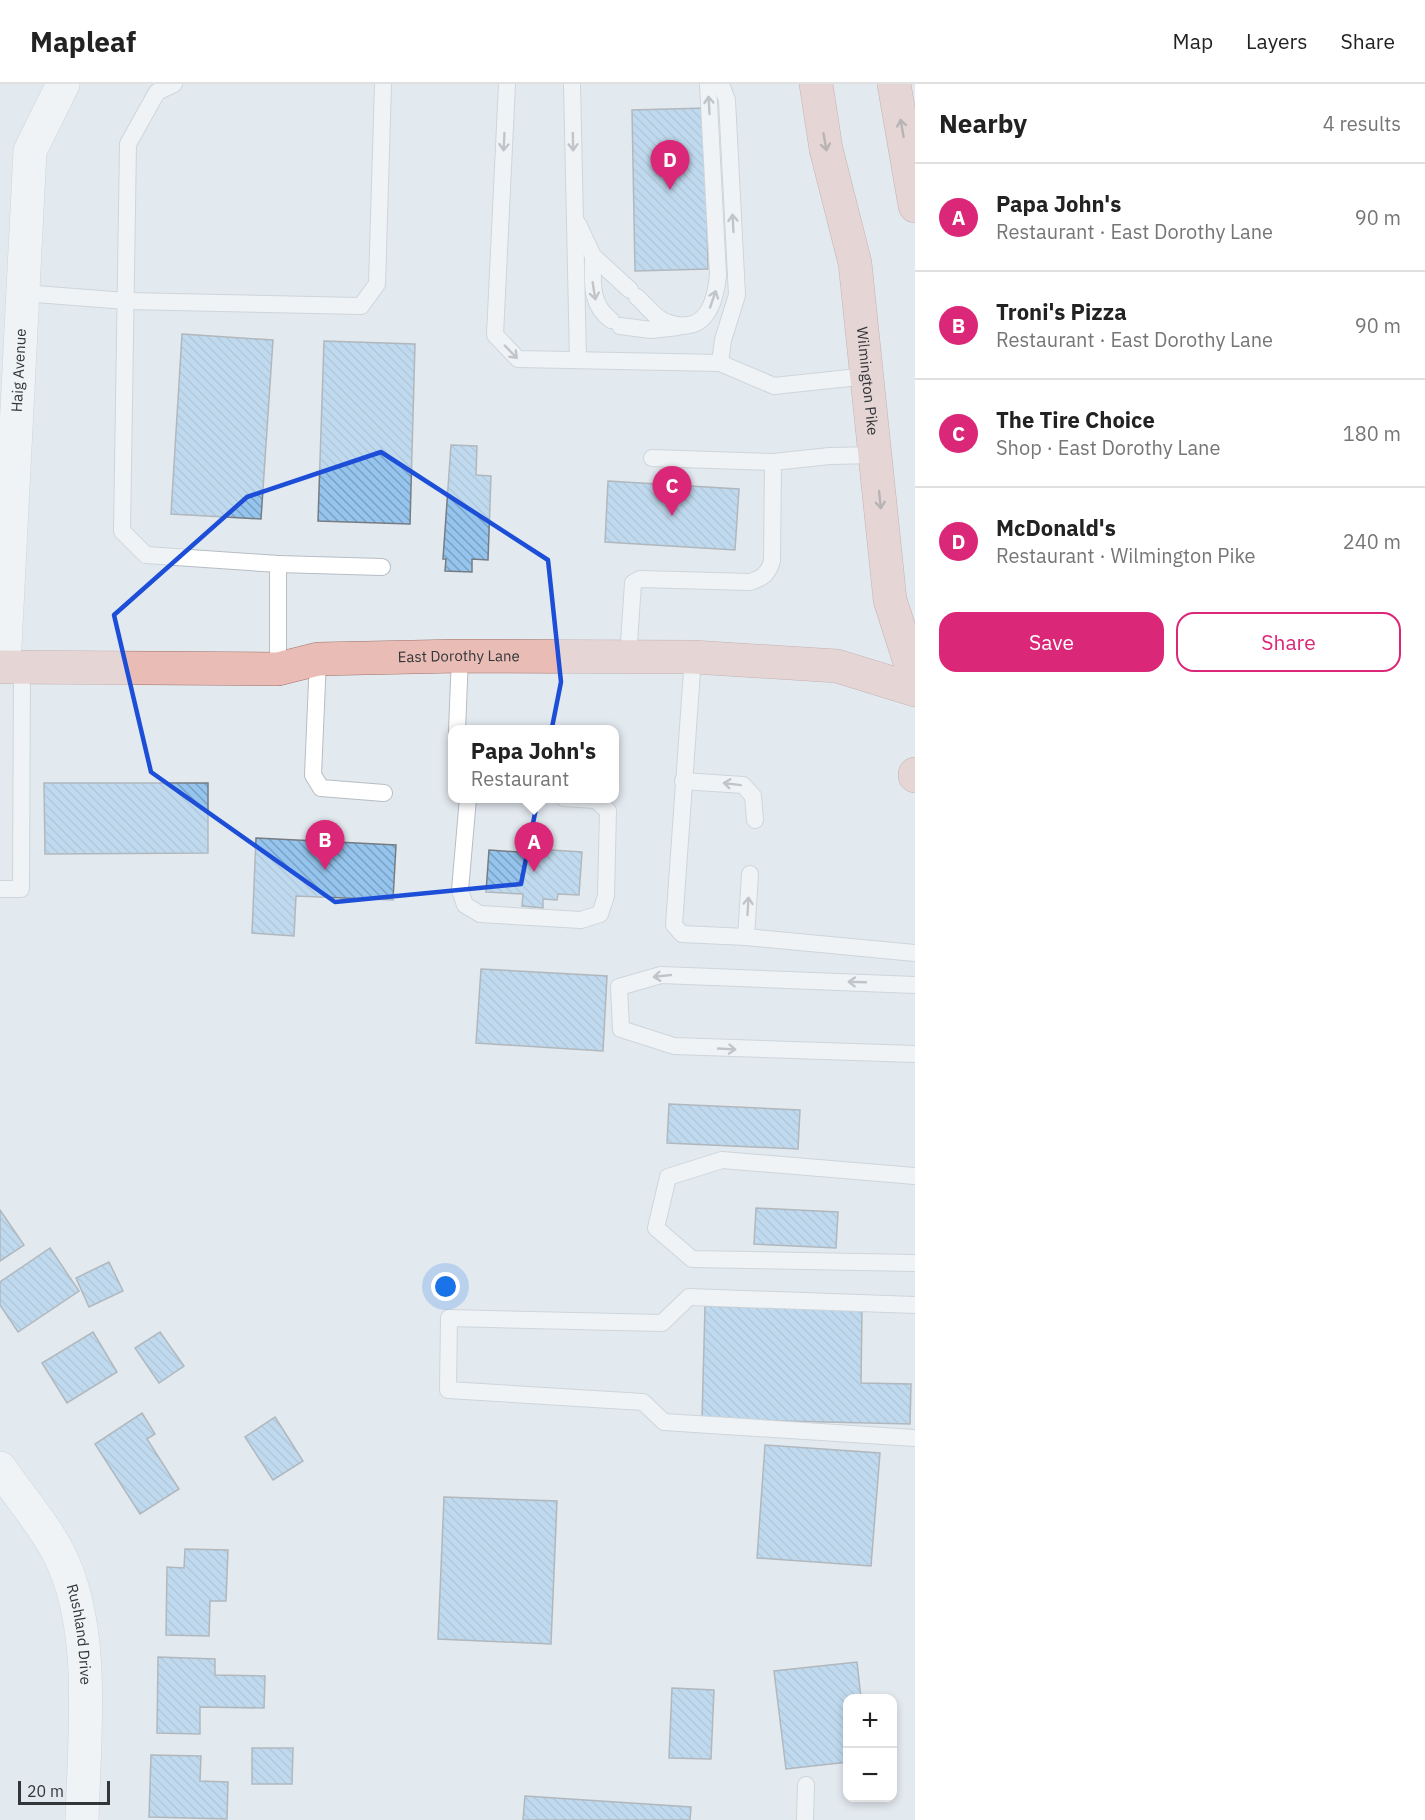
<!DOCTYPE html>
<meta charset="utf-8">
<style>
body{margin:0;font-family:"IBM Plex Sans",sans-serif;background:#f2f2f2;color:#222}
.controls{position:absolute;right:18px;bottom:18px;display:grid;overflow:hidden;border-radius:12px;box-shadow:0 3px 9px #0003}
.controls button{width:54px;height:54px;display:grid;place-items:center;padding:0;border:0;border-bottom:2px solid #e0e0e0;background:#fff;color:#222;font:30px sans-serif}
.scale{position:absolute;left:18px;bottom:15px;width:92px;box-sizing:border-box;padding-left:6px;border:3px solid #333638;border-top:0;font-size:16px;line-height:21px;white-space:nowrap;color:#333638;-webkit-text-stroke:4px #e2e9ef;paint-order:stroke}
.you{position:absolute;left:446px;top:1203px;width:21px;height:21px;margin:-15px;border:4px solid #fff;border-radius:50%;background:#1a73e8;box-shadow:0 0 0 9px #1a73e833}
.badge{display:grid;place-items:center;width:39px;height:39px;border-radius:50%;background:#db2777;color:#fff;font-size:20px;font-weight:700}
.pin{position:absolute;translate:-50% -50px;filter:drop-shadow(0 2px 3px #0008)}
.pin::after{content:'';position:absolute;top:32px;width:21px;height:18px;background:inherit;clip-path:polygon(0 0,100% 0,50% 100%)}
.popup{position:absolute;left:448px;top:641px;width:171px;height:78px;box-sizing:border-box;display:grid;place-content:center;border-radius:12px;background:#fff;filter:drop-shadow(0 2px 4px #0005);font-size:20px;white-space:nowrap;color:#767676}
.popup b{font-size:22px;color:#222}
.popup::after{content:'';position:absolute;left:50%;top:100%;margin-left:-12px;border:12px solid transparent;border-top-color:#fff}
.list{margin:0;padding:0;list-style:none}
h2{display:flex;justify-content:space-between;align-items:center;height:78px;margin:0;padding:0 24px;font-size:26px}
h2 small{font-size:20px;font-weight:400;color:#767676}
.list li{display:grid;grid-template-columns:39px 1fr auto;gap:18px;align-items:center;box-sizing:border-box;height:108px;padding:0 24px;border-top:2px solid #e0e0e0}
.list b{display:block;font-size:22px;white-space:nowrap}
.list p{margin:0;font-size:20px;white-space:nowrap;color:#767676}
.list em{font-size:20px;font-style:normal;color:#767676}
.actions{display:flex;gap:12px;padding:18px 24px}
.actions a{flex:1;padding:14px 0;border:2px solid #db2777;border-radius:18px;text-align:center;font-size:21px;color:#db2777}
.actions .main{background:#db2777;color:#fff}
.map{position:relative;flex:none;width:915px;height:1736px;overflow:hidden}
header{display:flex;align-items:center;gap:36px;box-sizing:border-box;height:84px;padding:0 30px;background:#fff;border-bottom:2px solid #e0e0e0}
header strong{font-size:28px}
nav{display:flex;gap:33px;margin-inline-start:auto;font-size:21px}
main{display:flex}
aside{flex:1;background:#fff}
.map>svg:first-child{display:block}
.building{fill:url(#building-back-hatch);stroke:#767c82;stroke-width:1.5}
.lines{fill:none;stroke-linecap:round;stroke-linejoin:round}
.service-casing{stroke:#b6bdc3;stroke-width:18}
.minor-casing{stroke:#b6bdc3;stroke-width:34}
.primary-casing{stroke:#a0716a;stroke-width:34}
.service{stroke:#fff;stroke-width:16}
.minor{stroke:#fff;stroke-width:33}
.primary{stroke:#e9bdb6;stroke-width:33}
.oneway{stroke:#999a9c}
.oneway2{stroke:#857371}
.marked{fill:none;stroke:#1d4ed8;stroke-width:4.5;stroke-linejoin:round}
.labels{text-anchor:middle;stroke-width:4.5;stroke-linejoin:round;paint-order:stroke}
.street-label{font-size:15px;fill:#333638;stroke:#e2e9ef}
</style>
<header>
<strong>Mapleaf</strong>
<nav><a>Map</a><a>Layers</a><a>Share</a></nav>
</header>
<main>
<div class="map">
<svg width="915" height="1736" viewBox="0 0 915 1736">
<defs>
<pattern id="building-back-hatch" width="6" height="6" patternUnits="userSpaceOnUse" patternTransform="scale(1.5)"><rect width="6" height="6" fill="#95c5ee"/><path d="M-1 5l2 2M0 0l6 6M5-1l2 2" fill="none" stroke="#7aa1c2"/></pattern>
</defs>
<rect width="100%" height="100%" fill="#e2e9ef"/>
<g class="building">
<polygon points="705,24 708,185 635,187 632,26"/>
<polygon points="182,250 273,256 261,435 171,430"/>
<polygon points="324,257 415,260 410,440 318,437"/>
<polygon points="451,361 477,362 476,391 491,392 488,476 472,475 472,488 445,487 446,475 443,475"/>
<polygon points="608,397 739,405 735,466 605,458"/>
<polygon points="44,699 208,699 208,769 45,770"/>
<polygon points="256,754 396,761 393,816 296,812 294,852 252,849"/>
<polygon points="535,765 582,768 579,811 558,810 557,816 543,815 543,824 522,822 523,810 486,808 489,766 534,769"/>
<polygon points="481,885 607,892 603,967 476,959"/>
<polygon points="669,1020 800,1026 798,1065 667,1059"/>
<polygon points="756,1124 838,1128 836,1164 754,1160"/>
<polygon points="0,1126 24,1161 0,1177"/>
<polygon points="50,1164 79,1207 18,1248 0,1221 0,1198"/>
<polygon points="109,1178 123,1207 89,1223 76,1194"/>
<polygon points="705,1222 862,1226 861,1299 911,1300 910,1340 702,1335"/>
<polygon points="93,1248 117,1288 67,1319 42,1279"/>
<polygon points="160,1248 184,1282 159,1299 135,1264"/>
<polygon points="142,1329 155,1350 147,1355 179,1405 140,1430 95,1360"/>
<polygon points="275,1333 303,1377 273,1396 245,1353"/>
<polygon points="765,1361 880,1369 871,1482 757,1474"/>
<polygon points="444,1413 557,1417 551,1560 438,1555"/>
<polygon points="185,1465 228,1466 226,1517 210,1517 209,1552 166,1551 167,1483 184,1484"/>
<polygon points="158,1573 215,1575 215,1591 265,1592 264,1624 200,1623 200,1650 157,1649"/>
<polygon points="857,1578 861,1614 848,1614 848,1678 786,1685 774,1587"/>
<polygon points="672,1604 714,1606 711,1675 669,1674"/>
<polygon points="252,1664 293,1664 292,1700 252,1700"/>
<polygon points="151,1671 201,1672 200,1697 228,1698 227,1735 149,1733"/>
<polygon points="525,1712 691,1723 690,1736 523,1736"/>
</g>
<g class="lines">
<g class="service-casing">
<g id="service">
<polyline points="174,0 157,8 128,60 122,447 146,471 278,480 278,585"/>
<polyline points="507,0 495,251 518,275 720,279 774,302 868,292"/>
<polyline points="572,0 578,276"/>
<polyline points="578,140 593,172 630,206"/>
<path d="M593,172C593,196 589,220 611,236"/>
<polyline points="23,209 126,217 361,222 377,200 383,0"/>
<path d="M637,213C645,220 656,235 666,238C704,252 715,222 718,191L708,0"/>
<polyline points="620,242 651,246 678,243"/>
<polyline points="720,279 723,256 737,211 727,16 721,0"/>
<polyline points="652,374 773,378"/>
<polyline points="278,480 382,483"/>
<path d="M628,573L633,499L640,495L750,498C763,494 768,490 772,477L773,378L830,372L876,371"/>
<polyline points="693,573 674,841 682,850 746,853 915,869"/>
<polyline points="318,575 313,691 321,704 384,709"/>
<polyline points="457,646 460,572"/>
<polyline points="683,697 743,701 753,712 755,736"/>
<polyline points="468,714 460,806 465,821 480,830 581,836 600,830 606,812 608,727 596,716 564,714"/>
<polyline points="0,805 21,805 22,583"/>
<polyline points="746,853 750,790"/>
<polyline points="915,901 661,891 619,903 621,945 674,962 915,970"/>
<polyline points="915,1092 722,1076 668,1093 656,1144 692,1175 915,1179"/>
<polyline points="915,1221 689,1213 662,1239 449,1234 448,1306 643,1318 664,1338 915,1354"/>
<polyline points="805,1736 806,1701"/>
</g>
</g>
<g class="minor-casing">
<g id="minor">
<path id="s1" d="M4,582L30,67L63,0"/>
<path id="s2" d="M0,1384C19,1412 44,1440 59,1470C97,1545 84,1654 82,1736"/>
</g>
</g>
<g class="primary-casing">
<g id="primary">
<path id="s3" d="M816,0L826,65L855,179L890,516L915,594"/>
<polyline points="894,0 915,122"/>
<path id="s4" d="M0,583L278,585L318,575L460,572L693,573L837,582L915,606"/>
<polyline points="915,690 915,692"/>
</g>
</g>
<use href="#service" class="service"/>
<use href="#minor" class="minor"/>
<use href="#primary" class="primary"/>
</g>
<defs><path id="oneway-shaft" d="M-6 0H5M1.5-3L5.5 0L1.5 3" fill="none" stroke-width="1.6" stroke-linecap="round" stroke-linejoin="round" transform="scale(1.5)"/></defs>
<g class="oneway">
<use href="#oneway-shaft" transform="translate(709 21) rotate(-93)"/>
<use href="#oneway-shaft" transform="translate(504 58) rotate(93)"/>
<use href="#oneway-shaft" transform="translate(573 58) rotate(89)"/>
<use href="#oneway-shaft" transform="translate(733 139) rotate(-93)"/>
<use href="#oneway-shaft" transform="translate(594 207) rotate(81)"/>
<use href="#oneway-shaft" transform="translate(713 215) rotate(-71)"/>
<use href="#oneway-shaft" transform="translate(511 268) rotate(46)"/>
<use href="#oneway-shaft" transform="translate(732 700) rotate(-173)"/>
<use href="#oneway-shaft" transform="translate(748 822) rotate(-87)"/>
<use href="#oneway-shaft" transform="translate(662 892) rotate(174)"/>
<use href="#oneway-shaft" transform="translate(857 898) rotate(-178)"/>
<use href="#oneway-shaft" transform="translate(727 965) rotate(3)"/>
</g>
<g class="oneway2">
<use href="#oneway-shaft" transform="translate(902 44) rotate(-100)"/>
<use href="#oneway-shaft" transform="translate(825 58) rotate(80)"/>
<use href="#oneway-shaft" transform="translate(880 416) rotate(84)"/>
</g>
<path d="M0 0H915V1736H0ZM381,368L548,476L561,598L521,800L335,818L151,688L114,531L247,413Z" fill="#e2e9ef" fill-opacity=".55" fill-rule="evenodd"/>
<path class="marked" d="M381,368L548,476L561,598L521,800L335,818L151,688L114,531L247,413Z"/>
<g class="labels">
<g class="street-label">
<text dy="5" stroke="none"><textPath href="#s1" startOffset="296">Haig Avenue</textPath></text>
<text dy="5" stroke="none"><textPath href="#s3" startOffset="302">Wilmington Pike</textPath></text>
<text dy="5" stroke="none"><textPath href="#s4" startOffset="460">East Dorothy Lane</textPath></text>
<text dy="5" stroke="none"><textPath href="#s2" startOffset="188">Rushland Drive</textPath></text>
</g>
</g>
</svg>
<div class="controls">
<button>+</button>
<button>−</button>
</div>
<div class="scale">20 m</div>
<div class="you"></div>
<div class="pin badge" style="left:534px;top:788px">A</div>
<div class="popup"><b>Papa John's</b>Restaurant</div>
<div class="pin badge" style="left:325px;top:786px">B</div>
<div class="pin badge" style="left:672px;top:432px">C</div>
<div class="pin badge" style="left:670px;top:106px">D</div>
</div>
<aside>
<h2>Nearby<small>4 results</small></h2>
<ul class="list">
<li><span class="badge">A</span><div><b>Papa John's</b><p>Restaurant · East Dorothy Lane</p></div><em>90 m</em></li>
<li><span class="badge">B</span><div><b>Troni's Pizza</b><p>Restaurant · East Dorothy Lane</p></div><em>90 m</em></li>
<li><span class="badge">C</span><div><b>The Tire Choice</b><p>Shop · East Dorothy Lane</p></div><em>180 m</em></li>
<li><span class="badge">D</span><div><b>McDonald's</b><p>Restaurant · Wilmington Pike</p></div><em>240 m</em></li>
</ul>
<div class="actions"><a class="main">Save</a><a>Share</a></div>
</aside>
</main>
